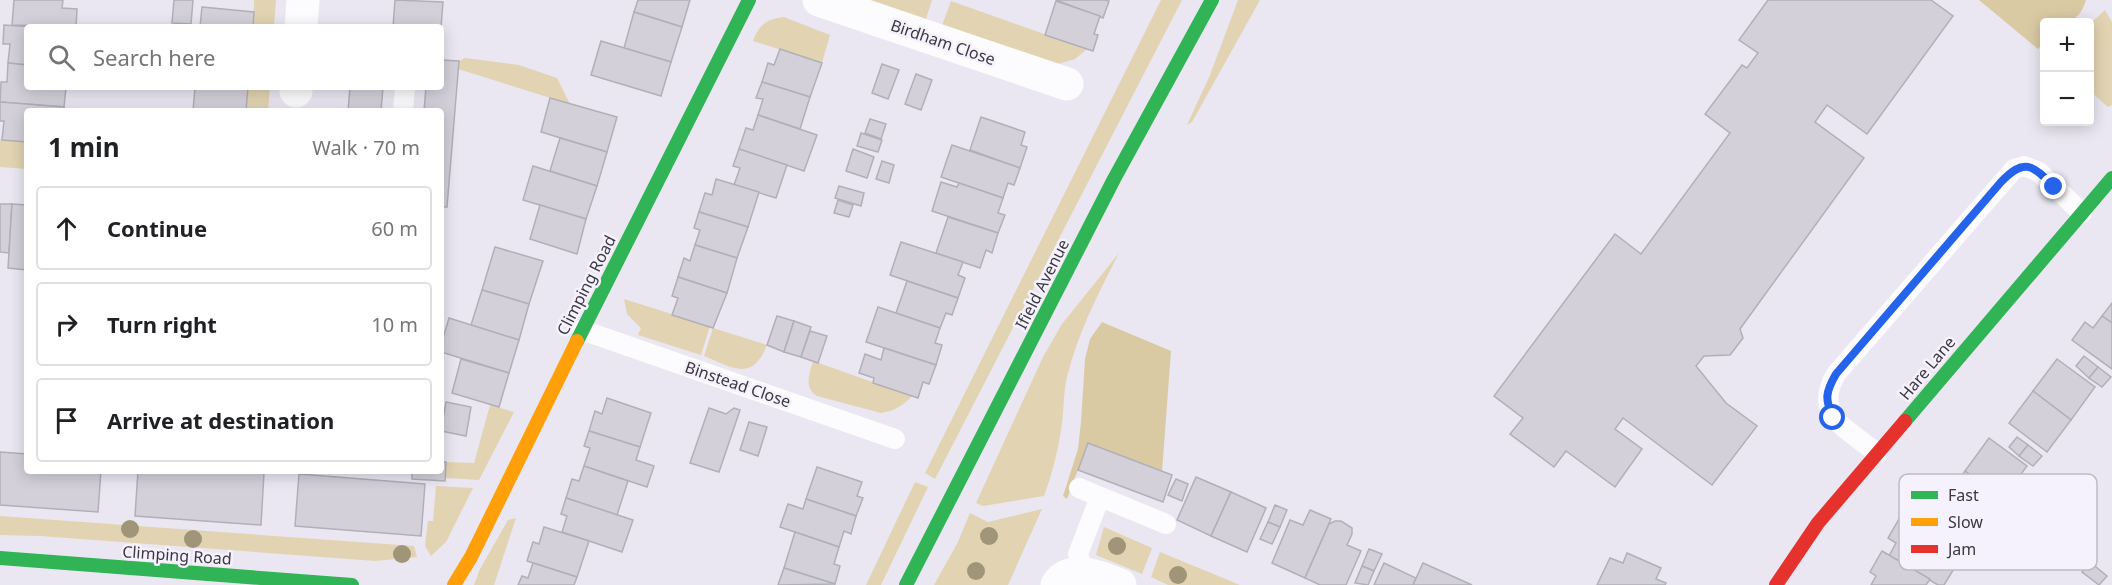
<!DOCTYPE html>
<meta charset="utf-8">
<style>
body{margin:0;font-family:"Noto Sans",sans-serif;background:#f2f2f2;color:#202124}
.controls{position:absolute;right:18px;top:18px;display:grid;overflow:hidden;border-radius:6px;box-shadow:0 3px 15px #0003}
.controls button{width:54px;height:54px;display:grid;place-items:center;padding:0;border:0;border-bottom:2px solid #e0e0e0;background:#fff;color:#202124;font:30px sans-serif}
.stop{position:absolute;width:18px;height:18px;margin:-14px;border:4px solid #2563eb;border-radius:50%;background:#fff}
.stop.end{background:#2563eb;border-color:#fff;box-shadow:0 2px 6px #0008}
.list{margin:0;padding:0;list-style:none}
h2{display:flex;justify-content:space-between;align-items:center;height:78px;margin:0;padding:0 24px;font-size:26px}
h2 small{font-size:20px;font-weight:400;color:#757577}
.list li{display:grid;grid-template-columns:39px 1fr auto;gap:18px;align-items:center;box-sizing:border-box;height:84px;margin:0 12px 12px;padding:0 12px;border:2px solid #e0e0e0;border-radius:6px}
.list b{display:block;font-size:22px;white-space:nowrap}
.list em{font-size:20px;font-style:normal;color:#757577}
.icon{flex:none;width:33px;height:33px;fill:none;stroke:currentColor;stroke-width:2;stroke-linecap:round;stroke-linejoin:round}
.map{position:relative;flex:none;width:2112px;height:585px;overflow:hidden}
.search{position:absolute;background:#fff;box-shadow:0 3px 15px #0003;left:24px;top:24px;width:420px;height:66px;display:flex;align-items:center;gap:15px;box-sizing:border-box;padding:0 21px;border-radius:6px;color:#757577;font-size:22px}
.panel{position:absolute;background:#fff;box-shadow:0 3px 15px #0003;left:24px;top:108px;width:420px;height:366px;border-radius:6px}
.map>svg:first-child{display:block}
.green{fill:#e2d4b2}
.forest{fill:#dacaa4}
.building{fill:#d3d0da;stroke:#b1afb7;stroke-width:1.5}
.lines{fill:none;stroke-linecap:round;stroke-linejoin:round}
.lane{stroke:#fcfbfd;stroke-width:20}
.street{stroke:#fcfbfd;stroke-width:33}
.fast{stroke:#30b455;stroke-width:14}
.slow{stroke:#ff9f0a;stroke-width:14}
.jam{stroke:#e5322d;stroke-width:14}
.tree{fill:#a09579}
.route{stroke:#2563eb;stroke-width:8}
.labels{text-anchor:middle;stroke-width:5;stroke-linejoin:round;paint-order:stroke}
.street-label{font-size:16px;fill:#3b3840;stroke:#f5f1fd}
.key{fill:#f5f1fd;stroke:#bdbac4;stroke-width:1.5}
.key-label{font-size:16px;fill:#3b3840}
</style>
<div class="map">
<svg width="2112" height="585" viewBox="0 0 2112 585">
<rect width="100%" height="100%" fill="#eae7f2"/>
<g class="green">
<polygon points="254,0 276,0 274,27 253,27"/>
<polygon points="861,0 932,0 925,22"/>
<polygon points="1161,0 1182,0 935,479 925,473"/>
<polygon points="1238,0 1260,0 1192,122 1187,125 1210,75"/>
<polygon points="951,1 1087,49 1075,59 1058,64 941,28"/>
<polygon points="2105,10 2112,22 2112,105 2108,107 2090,91 2090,24"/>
<path d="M784,17L830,35L822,63L753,41C759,24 767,19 784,17Z"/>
<polygon points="465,58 519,65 557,78 570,104 458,69 459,61"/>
<polygon points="248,87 270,87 268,111 246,111"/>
<polygon points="0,139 27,142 27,169 0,167"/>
<path d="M1119,253C1098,294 1078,333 1067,377C1064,390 1064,402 1063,414C1060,443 1054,469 1044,496L983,506L976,503L1043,357L1062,324Z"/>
<polygon points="624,299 710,326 701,355 638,335 641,328 627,314"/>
<path d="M713,328L767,345C752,382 733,368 704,356Z"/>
<path d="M813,361L912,396C903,406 894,411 881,413L817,396C804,387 809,375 813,361Z"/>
<polygon points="490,405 514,412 479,480 445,478 446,462 474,463"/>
<polygon points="915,482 928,487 881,585 866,585"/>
<polygon points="436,486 473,488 446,542 431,556 425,546 428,521 433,521"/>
<polygon points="1042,509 1008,585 934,585 958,542 970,513 988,522"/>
<polygon points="0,516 414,546 417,557 375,561 40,536 0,535"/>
<polygon points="516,518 494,585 474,585 480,569 508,520"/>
<polygon points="1104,527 1152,548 1142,574 1096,555"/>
<polygon points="1160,552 1240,585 1168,585 1151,577"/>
</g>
<g class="forest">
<path d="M1979,0H2086C2078,25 2067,22 2044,22V43L2038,49Z"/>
<polygon points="1102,322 1171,351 1162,472 1088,443 1067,499 1063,496 1078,449 1081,422 1085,359 1090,339"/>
</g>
<g class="building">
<polygon points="14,0 63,0 62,8 77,9 76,27 12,25"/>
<polygon points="174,0 193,0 191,24 172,23"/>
<polygon points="395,0 443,2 441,27 393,27"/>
<polygon points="638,0 690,0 682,27 634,12"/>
<polygon points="1056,0 1105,0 1109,1 1103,18"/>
<polygon points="1768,0 1931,0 1953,16 1867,134 1827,105 1815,122 1864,158 1740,329 1743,338 1730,355 1704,356 1696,366 1726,403 1757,426 1712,485 1623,418 1615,429 1642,449 1615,487 1566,451 1554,467 1510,434 1523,418 1494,396 1615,234 1641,254 1730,133 1705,114 1742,65 1747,68 1758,53 1739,40"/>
<polygon points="1056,1 1100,16 1094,34 1098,35 1093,51 1045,35"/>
<polygon points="202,7 254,12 253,27 200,27"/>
<polygon points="634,12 682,27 671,62 624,48"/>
<polygon points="4,25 33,27 27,27 27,65 8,63 10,44 3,44"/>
<polygon points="601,41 671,62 661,96 591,75"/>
<polygon points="780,49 822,63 810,97 762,82 768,63 774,65"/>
<polygon points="441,60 459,61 447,207 441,207 441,111 424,111 426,87 441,87"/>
<polygon points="8,63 27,65 27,87 66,87 64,107 0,102 1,82 7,82"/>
<polygon points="882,64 899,70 888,99 872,93"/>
<polygon points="916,74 932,80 921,110 905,104"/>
<polygon points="762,82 810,97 800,129 758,115 763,99 756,98"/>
<polygon points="195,87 248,87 246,111 193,111"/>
<polygon points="350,87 383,87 381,111 348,111"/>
<polygon points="550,98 617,117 607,152 541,132"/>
<polygon points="0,102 64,107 64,111 27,111 27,142 2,140 4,121 0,121"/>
<polygon points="758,115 817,135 804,171 739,149 746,128 753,130"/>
<polygon points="981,117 1025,132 1021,145 1027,147 1020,168 970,150"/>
<polygon points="870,119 886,124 881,139 865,133"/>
<polygon points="861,133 882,140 878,152 857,146"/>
<polygon points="560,138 607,152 597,186 550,171"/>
<polygon points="952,145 1020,168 1014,185 1008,183 1003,198 941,177"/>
<polygon points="739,149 787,165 776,198 734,185 740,168 733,166"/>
<polygon points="853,149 874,157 867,178 846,171"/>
<polygon points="882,161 894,165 889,183 876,179"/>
<polygon points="533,166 597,186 586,219 523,200"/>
<polygon points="716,179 759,192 748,227 699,212 705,193 712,195"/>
<polygon points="941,182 957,187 959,183 1003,198 998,213 1005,215 998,233 932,211"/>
<polygon points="839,186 864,193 861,206 835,198"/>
<polygon points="838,200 853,205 849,217 834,213"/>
<polygon points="0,204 12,204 9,253 0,252"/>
<polygon points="12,204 27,205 27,270 8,268"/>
<polygon points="540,205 586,219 577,254 530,239"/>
<polygon points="699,212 748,227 737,258 695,245 700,230 694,228"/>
<polygon points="948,217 998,233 992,253 986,250 980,268 936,253"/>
<polygon points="901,242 963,262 958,275 965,278 958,298 890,275"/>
<polygon points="695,245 737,258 727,293 678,277 684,258 690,261"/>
<polygon points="495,247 543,261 529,304 482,290"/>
<polygon points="678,277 727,293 713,328 672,315 678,298 672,296"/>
<polygon points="907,281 958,298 952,315 946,313 940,328 896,313"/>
<polygon points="482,290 529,304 519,340 471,325"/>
<polygon points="2112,303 2112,323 2102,316"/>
<polygon points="878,307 940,328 935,343 942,345 936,365 866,342"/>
<polygon points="777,316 794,321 784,352 767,345"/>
<polygon points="2102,316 2112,323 2112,369 2072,340 2085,322 2093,328"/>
<polygon points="449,318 519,340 509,373 441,352 441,345"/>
<polygon points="794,321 811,327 801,357 784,352"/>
<polygon points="810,331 827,336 818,363 801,357"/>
<polygon points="884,348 936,365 929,384 923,382 918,398 873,383 874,378 859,373 865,354 881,360"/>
<polygon points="2084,356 2098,367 2089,378 2076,366"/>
<polygon points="461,359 509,373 499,407 452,393"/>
<polygon points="2057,359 2095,387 2071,420 2033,391"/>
<polygon points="2098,367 2111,377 2102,387 2089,378"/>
<polygon points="2033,391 2071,420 2047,452 2009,423"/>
<polygon points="607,398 651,413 640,447 589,431 595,411 602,414"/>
<polygon points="446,402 471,407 466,436 441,431"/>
<polygon points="709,408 726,414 734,408 740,410 719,472 690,463"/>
<polygon points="749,422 767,427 758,456 740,450"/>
<polygon points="589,431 640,447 636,460 654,466 647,487 584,466 590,448 584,446"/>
<polygon points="2017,437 2028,445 2019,456 2009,447"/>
<polygon points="1989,438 2027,466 2003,499 1965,471"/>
<polygon points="1088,443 1172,475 1163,502 1078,470"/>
<polygon points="2028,445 2042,456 2033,466 2019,456"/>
<polygon points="0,452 27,454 27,471 101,471 98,512 0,505"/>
<polygon points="441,462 446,462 445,481 412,479 412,471 441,471"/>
<polygon points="584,466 628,481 617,515 566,498 572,479 579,481"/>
<polygon points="817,467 862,482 857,496 863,498 856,516 806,499"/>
<polygon points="138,471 264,473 261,525 135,516"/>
<polygon points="1965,471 2003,499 1991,516 1997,520 1986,535 1942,503"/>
<polygon points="299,474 425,484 421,536 295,526"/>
<polygon points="1196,477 1231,492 1211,536 1177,520"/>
<polygon points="1176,479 1188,484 1182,501 1168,495"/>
<polygon points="1231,492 1266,508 1247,552 1211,536"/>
<polygon points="566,498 633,520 622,552 562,532 567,516 561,514"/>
<polygon points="806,499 856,516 851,534 844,531 839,547 780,527 788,504 803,509"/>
<polygon points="1275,505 1287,510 1280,527 1268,522"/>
<polygon points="1310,510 1331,519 1305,578 1272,563 1290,520 1303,525"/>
<polygon points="1911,516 1966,549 1944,585 1938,585 1889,556 1896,543 1888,538 1899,519 1906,524"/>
<polygon points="1335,521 1341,521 1352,528 1352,534 1347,545 1361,551 1346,585 1320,585 1305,578 1329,524"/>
<polygon points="1268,522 1280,527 1272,544 1260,539"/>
<polygon points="544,527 589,541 577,577 527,561 533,542 539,544"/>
<polygon points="795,532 839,547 834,564 840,566 835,584 784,568"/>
<polygon points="1369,549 1382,554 1374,571 1362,566"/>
<polygon points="1882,551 1930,579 1926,585 1871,585 1876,576 1870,572"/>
<polygon points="1627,553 1661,568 1656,579 1666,583 1665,585 1597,585 1610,558 1623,563"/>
<polygon points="2090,562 2107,576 2099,585 2082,572"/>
<polygon points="533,563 577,577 574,585 518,585 522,576 528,578"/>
<polygon points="1384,563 1416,578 1413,585 1374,585"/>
<polygon points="1423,563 1472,585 1413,585"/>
<polygon points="1362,566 1374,571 1368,585 1355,583"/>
<polygon points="784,568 835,584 778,585"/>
</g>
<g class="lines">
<g class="lane">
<polyline points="403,111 405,87"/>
<polyline points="582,330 895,439"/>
<path d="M1877,453C1848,429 1812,416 1836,374L2014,169L2024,166L2039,172L2082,213"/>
<polyline points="1079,488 1166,524"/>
<polyline points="1084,574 1078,554 1100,497"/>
</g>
<g class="street">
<polyline points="819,0 1067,84"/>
<polyline points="301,27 303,0"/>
<polyline points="296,91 296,87"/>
<path d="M1057,585C1070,564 1103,578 1120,585"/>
</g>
<g class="fast">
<polyline points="577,341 749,0"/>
<polyline points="1905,421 2112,178"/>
<polyline points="0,558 352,585"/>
<polyline points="906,585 1114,179 1212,0"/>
</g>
<polyline class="slow" points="454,585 471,557 577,341"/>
<polyline class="jam" points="1776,585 1818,523 1905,421"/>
</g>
<g class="tree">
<circle cx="130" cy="529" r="9"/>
<circle cx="989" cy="536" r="9"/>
<circle cx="193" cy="539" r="9"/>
<circle cx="1117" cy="546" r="9"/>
<circle cx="402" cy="554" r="9"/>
<circle cx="976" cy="571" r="9"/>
<circle cx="1178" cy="575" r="9"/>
</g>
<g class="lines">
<path class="route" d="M1833,418C1825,399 1825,393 1836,374L2001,182C2024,158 2032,164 2054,187"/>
</g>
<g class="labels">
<g class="street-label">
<text transform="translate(943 42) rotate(19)" y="6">Birdham Close</text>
<text transform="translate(1042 284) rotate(-63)" y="6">Ifield Avenue</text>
<text transform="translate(586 285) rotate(-63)" y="6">Climping Road</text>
<text transform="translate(1927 368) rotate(-50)" y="6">Hare Lane</text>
<text transform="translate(738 384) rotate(19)" y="6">Binstead Close</text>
<text transform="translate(177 555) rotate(4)" y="6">Climping Road</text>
</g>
</g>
<rect x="1899" y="474" width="198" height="96" rx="9" class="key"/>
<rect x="1911" y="491" width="27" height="8" fill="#30b455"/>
<rect x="1911" y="518" width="27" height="8" fill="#ff9f0a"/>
<rect x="1911" y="545" width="27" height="8" fill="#e5322d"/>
<g class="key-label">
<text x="1948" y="501">Fast</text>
<text x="1948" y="528">Slow</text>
<text x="1948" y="555">Jam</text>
</g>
</svg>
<div class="controls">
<button>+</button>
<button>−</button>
</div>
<div class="stop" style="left:1833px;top:418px"></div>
<div class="stop end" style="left:2054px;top:187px"></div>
<div class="search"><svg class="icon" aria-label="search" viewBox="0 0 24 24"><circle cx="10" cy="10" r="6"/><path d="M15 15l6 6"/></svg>Search here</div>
<section class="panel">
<h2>1 min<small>Walk · 70 m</small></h2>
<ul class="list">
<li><svg class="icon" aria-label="ahead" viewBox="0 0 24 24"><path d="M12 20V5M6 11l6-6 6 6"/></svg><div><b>Continue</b></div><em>60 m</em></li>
<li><svg class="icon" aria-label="right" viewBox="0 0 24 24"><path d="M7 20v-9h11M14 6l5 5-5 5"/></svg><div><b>Turn right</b></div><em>10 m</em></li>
<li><svg class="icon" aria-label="arrive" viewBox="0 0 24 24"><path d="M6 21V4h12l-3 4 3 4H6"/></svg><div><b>Arrive at destination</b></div></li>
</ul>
</section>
</div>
